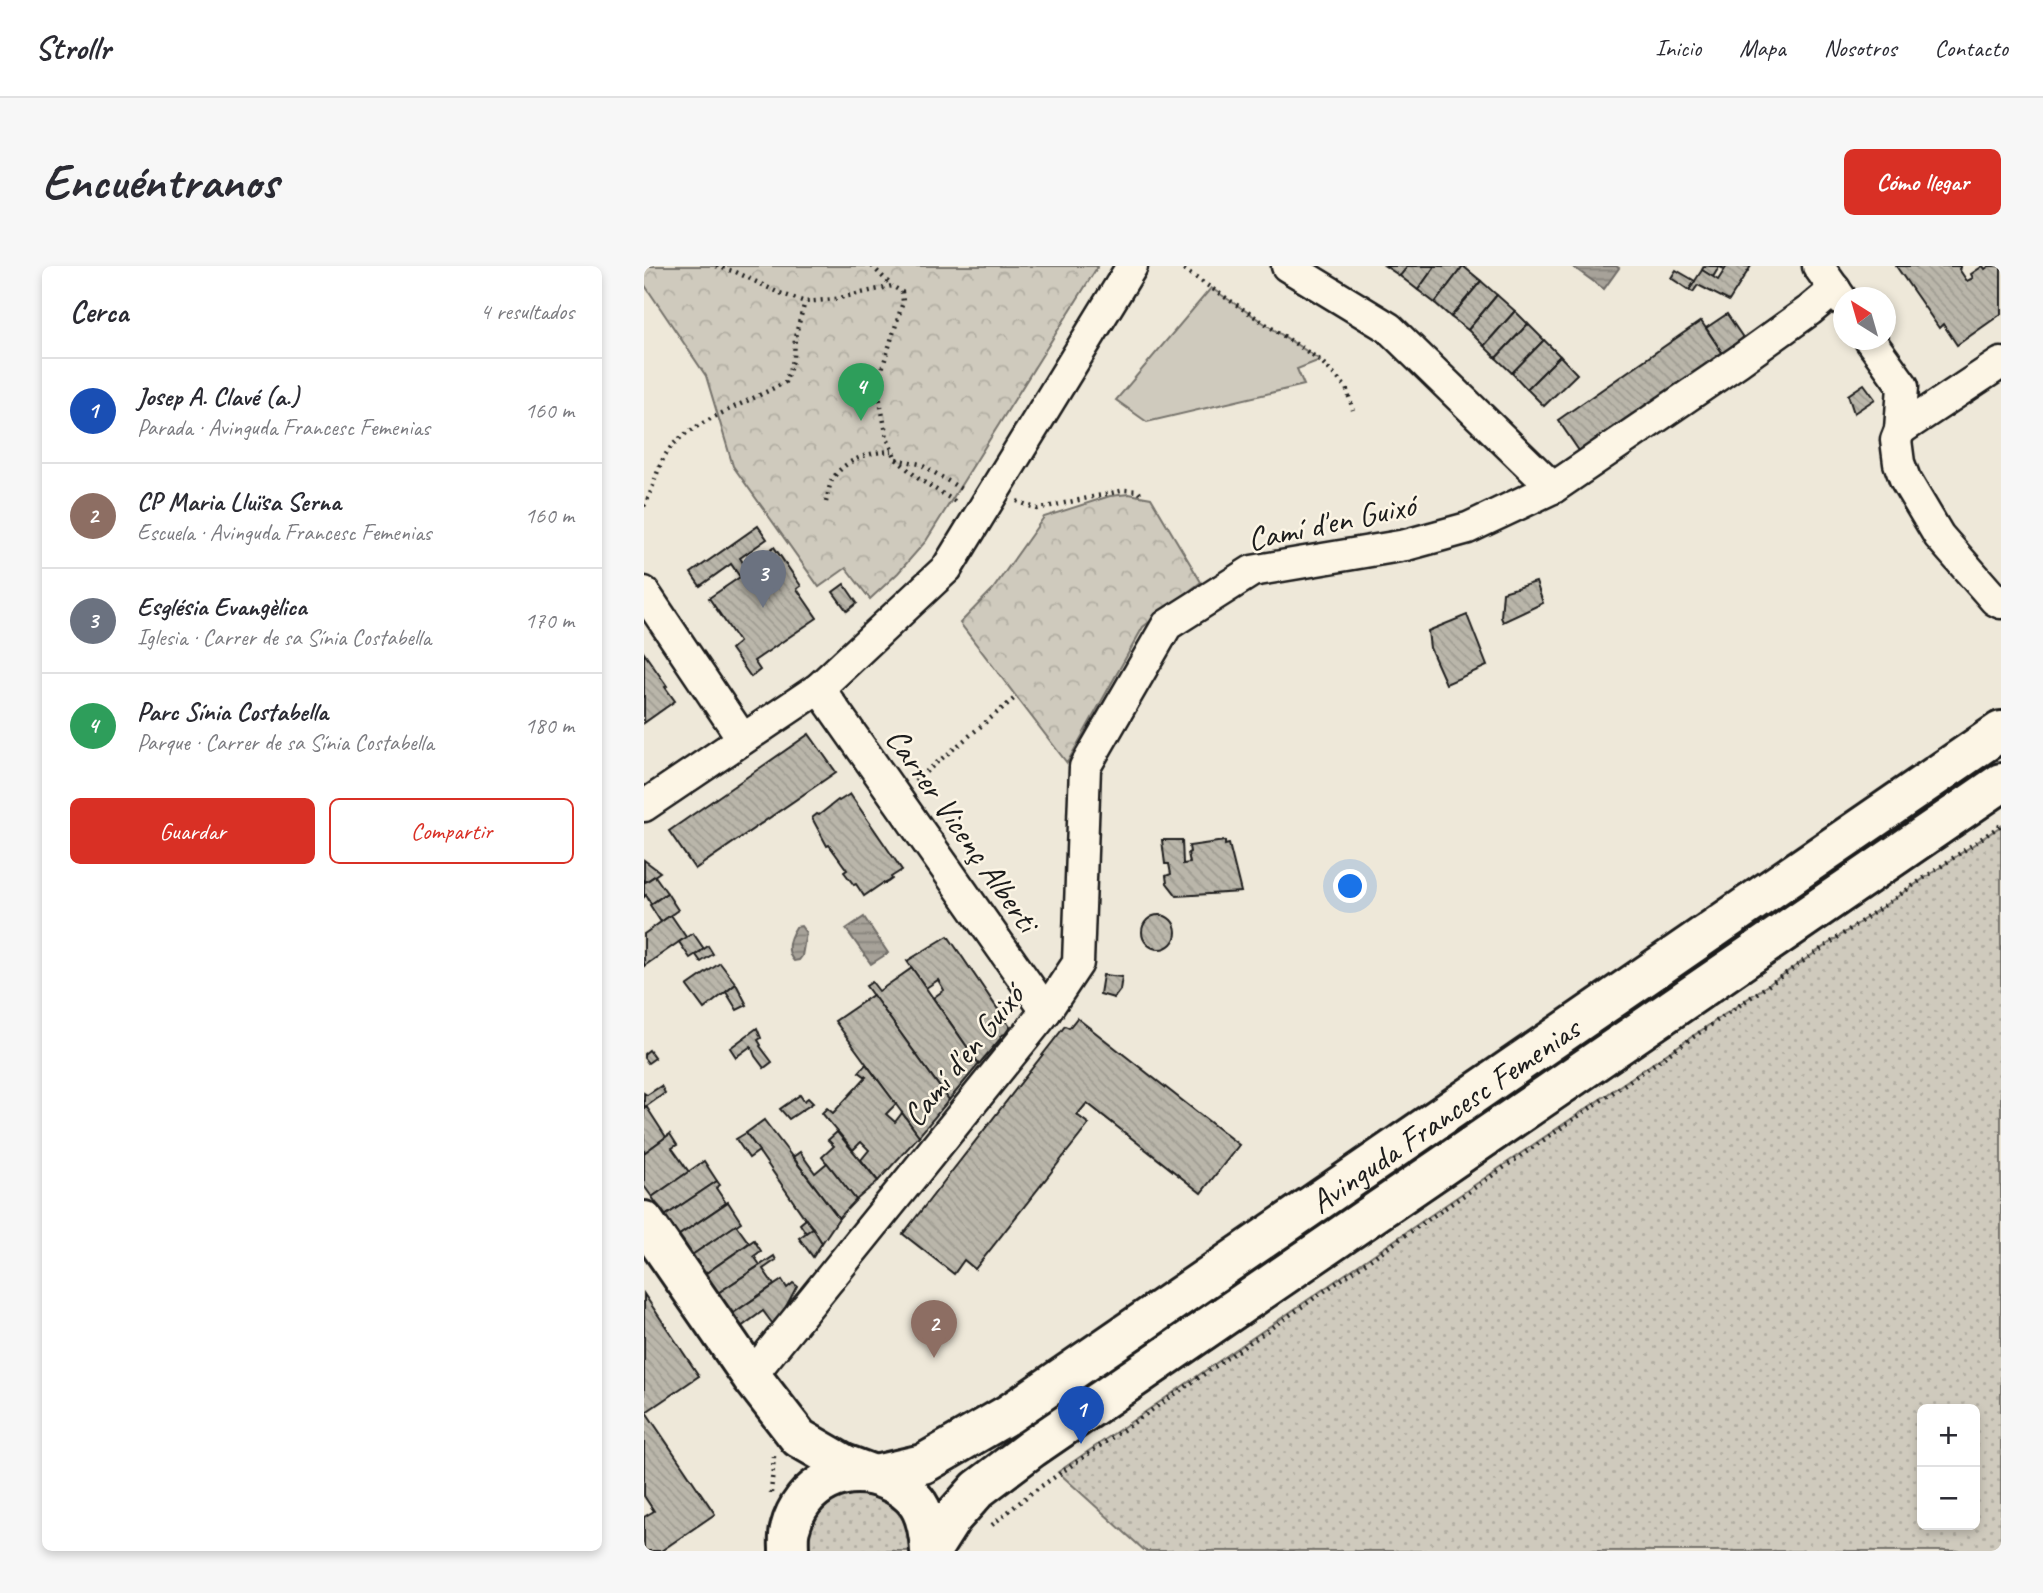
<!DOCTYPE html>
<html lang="es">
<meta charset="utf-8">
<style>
body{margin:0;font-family:Caveat,sans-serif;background:#f7f7f7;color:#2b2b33}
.controls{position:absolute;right:21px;bottom:21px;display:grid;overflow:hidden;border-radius:10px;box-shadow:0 4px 10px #0003}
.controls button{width:63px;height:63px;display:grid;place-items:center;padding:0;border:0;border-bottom:2px solid #e1e1e2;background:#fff;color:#2b2b33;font:35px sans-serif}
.compass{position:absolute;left:1189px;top:21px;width:63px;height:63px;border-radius:50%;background:#fff;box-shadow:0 4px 10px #0003;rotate:323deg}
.you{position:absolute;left:707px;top:621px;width:24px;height:24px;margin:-18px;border:5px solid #fff;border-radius:50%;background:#1a73e8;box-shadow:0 0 0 10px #1a73e833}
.badge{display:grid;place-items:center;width:46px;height:46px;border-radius:50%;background:#d93025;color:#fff;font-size:23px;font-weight:700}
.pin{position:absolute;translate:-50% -58px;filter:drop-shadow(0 2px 4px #0008)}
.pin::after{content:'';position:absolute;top:37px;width:24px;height:21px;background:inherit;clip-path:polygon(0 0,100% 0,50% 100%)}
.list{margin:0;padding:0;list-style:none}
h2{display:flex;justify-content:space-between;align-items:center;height:91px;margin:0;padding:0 28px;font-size:30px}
h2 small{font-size:23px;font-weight:400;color:#7c7c81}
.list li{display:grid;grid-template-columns:46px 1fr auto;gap:21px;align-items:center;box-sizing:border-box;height:105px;padding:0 28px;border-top:2px solid #e1e1e2}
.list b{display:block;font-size:26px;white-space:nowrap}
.list p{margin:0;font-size:23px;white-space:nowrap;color:#7c7c81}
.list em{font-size:23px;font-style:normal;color:#7c7c81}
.actions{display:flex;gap:14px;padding:21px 28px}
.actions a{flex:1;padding:16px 0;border:2px solid #d93025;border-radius:10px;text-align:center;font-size:24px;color:#d93025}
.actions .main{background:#d93025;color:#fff}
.map{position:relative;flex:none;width:1357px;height:1285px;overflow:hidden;border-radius:10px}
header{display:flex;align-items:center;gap:42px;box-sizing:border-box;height:98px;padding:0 35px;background:#fff;border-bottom:2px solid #e1e1e2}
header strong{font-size:33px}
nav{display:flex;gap:38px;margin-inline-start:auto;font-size:24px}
.intro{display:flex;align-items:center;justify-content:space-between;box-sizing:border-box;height:168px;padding:0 42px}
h1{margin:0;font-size:49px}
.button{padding:18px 32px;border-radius:10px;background:#d93025;color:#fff;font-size:24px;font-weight:700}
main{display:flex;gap:42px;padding:0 42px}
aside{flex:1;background:#fff;border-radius:10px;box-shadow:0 4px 10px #0003}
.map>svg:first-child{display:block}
.grass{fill:url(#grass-dots);stroke:#76736c;stroke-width:2;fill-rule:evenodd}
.park{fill:url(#park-crowns);stroke:#76736c;stroke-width:2}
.pitch{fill:#cfcabd;stroke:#76736c;stroke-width:2}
.water{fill:url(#water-rules);stroke:#6f6c67;stroke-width:2}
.building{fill:url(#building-back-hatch);stroke:#1c1c1c;stroke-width:2}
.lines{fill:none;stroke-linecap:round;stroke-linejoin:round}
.street-casing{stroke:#1c1c1c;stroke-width:35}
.secondary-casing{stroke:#1c1c1c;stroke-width:44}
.primary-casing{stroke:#1c1c1c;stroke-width:44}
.path{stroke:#1c1c1c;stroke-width:4.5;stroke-dasharray:2 5;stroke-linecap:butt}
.street{stroke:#fcf5e5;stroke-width:30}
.secondary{stroke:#fcf5e5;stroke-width:38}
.primary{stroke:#fcf5e5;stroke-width:38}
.labels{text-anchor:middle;stroke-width:5;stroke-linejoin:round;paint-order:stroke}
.street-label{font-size:33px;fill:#1c1c1c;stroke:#fcf5e5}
</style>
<header>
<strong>Strollr</strong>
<nav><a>Inicio</a><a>Mapa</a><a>Nosotros</a><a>Contacto</a></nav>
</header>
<div class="intro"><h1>Encuéntranos</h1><a class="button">Cómo llegar</a></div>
<main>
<aside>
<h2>Cerca<small>4 resultados</small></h2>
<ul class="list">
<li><span class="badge" style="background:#1a4fb4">1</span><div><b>Josep A. Clavé (a.)</b><p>Parada · Avinguda Francesc Femenias</p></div><em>160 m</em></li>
<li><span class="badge" style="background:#8d6e63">2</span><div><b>CP Maria Lluïsa Serna</b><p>Escuela · Avinguda Francesc Femenias</p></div><em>160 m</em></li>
<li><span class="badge" style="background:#6b7280">3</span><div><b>Església Evangèlica</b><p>Iglesia · Carrer de sa Sínia Costabella</p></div><em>170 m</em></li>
<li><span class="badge" style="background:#2e9e5b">4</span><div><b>Parc Sínia Costabella</b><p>Parque · Carrer de sa Sínia Costabella</p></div><em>180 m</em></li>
</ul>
<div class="actions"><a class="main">Guardar</a><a>Compartir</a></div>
</aside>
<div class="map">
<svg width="1357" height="1285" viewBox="0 0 1357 1285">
<defs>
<pattern id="grass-dots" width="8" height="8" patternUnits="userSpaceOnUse" patternTransform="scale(1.75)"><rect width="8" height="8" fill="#cfcabd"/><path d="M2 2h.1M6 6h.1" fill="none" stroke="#b1ada2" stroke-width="1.8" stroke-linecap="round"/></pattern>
<pattern id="park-crowns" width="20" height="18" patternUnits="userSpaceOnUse" patternTransform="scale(1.75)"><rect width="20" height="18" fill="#cfcabd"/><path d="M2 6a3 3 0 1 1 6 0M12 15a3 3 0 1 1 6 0" fill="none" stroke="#b1ada2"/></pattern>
<pattern id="water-rules" width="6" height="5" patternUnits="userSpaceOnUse" patternTransform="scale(1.75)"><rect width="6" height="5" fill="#a7a299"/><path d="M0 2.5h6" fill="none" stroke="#87837c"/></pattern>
<pattern id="building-back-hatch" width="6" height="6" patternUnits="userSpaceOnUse" patternTransform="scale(1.75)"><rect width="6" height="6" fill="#bab6aa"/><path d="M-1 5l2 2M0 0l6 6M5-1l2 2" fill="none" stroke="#9f9c92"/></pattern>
</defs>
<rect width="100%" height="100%" fill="#eee8d9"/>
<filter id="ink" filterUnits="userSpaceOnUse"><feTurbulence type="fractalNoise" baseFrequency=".0143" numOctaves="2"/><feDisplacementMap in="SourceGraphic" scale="14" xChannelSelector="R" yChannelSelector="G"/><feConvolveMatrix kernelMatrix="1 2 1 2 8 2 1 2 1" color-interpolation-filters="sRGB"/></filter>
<g filter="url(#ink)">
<g class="grass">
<path d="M1357,560V1285H501L414,1206L861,898ZM1278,1143H1331V1259H1278Z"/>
<path d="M230,1225L262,1248L270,1285H164C160,1265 172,1238 192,1230C201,1226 220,1226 230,1225Z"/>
</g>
<g class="park">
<polygon points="0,0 454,0 282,275 254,307 226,333 202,302 175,321 89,200 62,110 0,18"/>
<polygon points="485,228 507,232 557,316 499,361 423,497 316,357 349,323 400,251 466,230"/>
</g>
<polygon class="pitch" points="567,22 676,94 653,103 660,119 503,156 472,134"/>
<g class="water">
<polygon points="928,0 972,0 975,2 960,23"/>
<polygon points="220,651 244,687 227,698 202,663"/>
<path d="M157,660L162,667L158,690L155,694L150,695C141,685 145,672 152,661Z"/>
</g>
<g class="building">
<polygon points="741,0 764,0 756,10"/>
<polygon points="764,0 791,0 774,24 756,10"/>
<polygon points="791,0 819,0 791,37 774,24"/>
<polygon points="819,0 837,15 807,51 791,37"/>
<polygon points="1060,0 1083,0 1081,3 1075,1 1069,11 1058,4"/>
<polygon points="1083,0 1107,0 1085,35 1054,19 1049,26 1045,24 1058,4 1074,14"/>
<polygon points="1252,0 1317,0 1315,3 1323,15 1329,12 1327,8 1339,0 1341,3 1345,0 1357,0 1357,48 1313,79 1299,58 1295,62"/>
<polygon points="1032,4 1051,15 1045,24 1027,12"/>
<polygon points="837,15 853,29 824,64 807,51"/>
<polygon points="853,29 871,45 840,80 824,64"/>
<polygon points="871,45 884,58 852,92 840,80"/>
<polygon points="1083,48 1104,79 1083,94 1062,62"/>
<polygon points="1057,55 1083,94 940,192 914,154"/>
<polygon points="884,58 900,74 868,107 852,92"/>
<polygon points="900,74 916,90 883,123 868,107"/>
<polygon points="916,90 933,108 900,140 883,123"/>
<polygon points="1220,118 1231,133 1210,147 1204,129"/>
<polygon points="114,260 123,273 96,292 102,301 130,281 157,320 153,323 173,352 110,395 116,404 107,411 87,383 95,376 65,332 96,311 87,298 56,320 47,307"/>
<polygon points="892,316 899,337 859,356 857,351 859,326"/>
<polygon points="200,318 213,337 203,345 189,326"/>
<polygon points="823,349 843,400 802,418 786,382 784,365"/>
<polygon points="0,387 23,420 21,421 31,435 0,457"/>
<polygon points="165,468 192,506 51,603 25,565"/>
<polygon points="206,528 258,604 247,611 248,613 244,616 240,618 239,617 220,630 212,618 210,619 200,606 203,604 185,579 183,580 168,552 173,548 175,549 194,534 195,535"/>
<polygon points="518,574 538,574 539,598 546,597 544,587 546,586 545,580 581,575 581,579 585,578 597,626 533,630 523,617 522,610 527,608 525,598 521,598"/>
<polygon points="0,594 16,606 0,617"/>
<polygon points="11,610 23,627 7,638 2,629 0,631 0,617"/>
<polygon points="23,627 34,644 17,656 6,639"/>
<circle cx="515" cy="666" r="17"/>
<polygon points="27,649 42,671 0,700 0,668"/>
<polygon points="49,667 60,683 46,692 35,676"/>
<polygon points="304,670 366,761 361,768 356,770 357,772 335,798 289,732 300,724 294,714 282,722 263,695"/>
<polygon points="64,680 69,688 57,696 52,689"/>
<polygon points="76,697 92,718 60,743 43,720"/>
<polygon points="268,702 335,798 305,834 222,720 228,716 235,725"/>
<polygon points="459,709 478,711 476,724 470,732 456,728"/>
<polygon points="92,718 103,739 93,744 82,726"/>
<polygon points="229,729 305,834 275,870 191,755"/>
<polygon points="433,752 595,879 557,927 443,837 433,849 445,858 331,1003 320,994 310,1008 259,968 421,760 425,762"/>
<polygon points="113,762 117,772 114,774 117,779 116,780 128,796 120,802 111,790 107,780 92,791 86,782"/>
<polygon points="5,784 11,792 4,797 0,792 0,788"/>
<polygon points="222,798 252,838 242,848 251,856 258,847 275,870 234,915 217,894 225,884 217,876 209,884 178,847 183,842 189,847 222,811 215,806"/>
<polygon points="17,820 21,827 0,842 0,827 3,829"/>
<polygon points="156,829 160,835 164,832 169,837 145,853 136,843"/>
<polygon points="2,840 22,871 0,887 0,842"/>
<polygon points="120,854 195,952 178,977 102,867"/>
<polygon points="193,866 234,915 212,934 178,891 190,880 184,874"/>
<polygon points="102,867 115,885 105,892 92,873"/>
<polygon points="26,868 33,879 28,882 45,906 8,931 0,920 0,887"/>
<polygon points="156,886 171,907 183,897 212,934 195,952 149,891"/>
<polygon points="60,895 73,915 21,950 8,931"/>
<polygon points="73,915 76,919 72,922 82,937 34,970 21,950"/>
<polygon points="84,936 97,956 48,989 34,970"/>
<polygon points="162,953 169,962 162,967 156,958"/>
<polygon points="92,959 105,977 61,1008 48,989"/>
<polygon points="169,962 178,977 169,991 155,972"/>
<polygon points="110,974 117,985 110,990 116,999 74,1027 61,1008"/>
<polygon points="130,990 132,994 119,1003 130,1019 88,1048 74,1027"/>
<polygon points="138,1014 143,1022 149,1017 153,1020 131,1061 119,1045 97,1061 88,1048"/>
<polygon points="0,1028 55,1110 2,1146 71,1248 17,1285 0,1285 0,1251 10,1245 0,1230"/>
</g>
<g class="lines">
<g class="street-casing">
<g id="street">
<polyline points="643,0 745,62 909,222"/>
<polyline points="1174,0 1199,35"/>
<polyline points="1226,74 1259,120 1256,164 1252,174 1255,197 1261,213 1295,270 1351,334 1357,337"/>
<polyline points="1256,164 1357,97"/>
<polyline points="0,326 98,472"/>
<polyline points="175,422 402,745"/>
<polyline points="0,540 175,422 303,302 488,0"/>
<polyline points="107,1110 402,745 434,697 441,501 523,359 608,305 762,279 824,262 909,222 1095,95 1166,44 1191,23"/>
</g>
</g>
<g class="secondary-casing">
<polyline id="secondary" points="0,955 107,1110 155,1172 200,1198 227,1208"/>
</g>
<g class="primary-casing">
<g id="primary">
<path id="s1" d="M231,1209L279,1198L365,1148L1357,465"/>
<path d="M145,1285C145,1278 144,1270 146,1263C157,1218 202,1196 244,1215C255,1219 267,1228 274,1238C283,1252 285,1268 286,1285"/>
<polyline points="287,1285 308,1252 334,1223 388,1182 1357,517"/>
</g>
</g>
<g class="path">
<polyline points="72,0 92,6 133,26 161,36 191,33 248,20 258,26 259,36 233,119 243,172 252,193 275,213 312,236"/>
<polyline points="228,0 248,20"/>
<polyline points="534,0 676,94 702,121 709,144"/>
<polyline points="252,193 276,198 319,224"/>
<polyline points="373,235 393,243 481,224 494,225 499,231"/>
<path d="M182,236C184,229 185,220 188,214C200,193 227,186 248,185"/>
<path d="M0,240C12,220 11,201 27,181C46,157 112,133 141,116L150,92L151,71L161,36"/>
<polyline points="271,515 372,431"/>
<polyline points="127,1227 130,1190"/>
<polyline points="348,1259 386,1228 1357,559"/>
</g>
<use href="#street" class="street"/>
<use href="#secondary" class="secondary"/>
<use href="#primary" class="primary"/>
</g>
</g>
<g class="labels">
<g class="street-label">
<text transform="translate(687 255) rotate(-12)" y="12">Camí d'en Guixó</text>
<text transform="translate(319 563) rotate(55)" y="12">Carrer Vicenç Alberti</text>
<text transform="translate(318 789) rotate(-51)" y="12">Camí d'en Guixó</text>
<text dy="12" stroke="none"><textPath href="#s1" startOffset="677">Avinguda Francesc Femenias</textPath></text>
</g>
</g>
</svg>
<div class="controls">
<button>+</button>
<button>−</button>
</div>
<svg class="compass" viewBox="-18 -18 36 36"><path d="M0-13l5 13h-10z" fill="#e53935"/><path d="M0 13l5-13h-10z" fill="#7c7c81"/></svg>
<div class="you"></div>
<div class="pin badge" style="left:437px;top:1178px;background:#1a4fb4">1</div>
<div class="pin badge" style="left:290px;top:1092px;background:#8d6e63">2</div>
<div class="pin badge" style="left:119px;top:342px;background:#6b7280">3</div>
<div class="pin badge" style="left:217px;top:155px;background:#2e9e5b">4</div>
</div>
</main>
